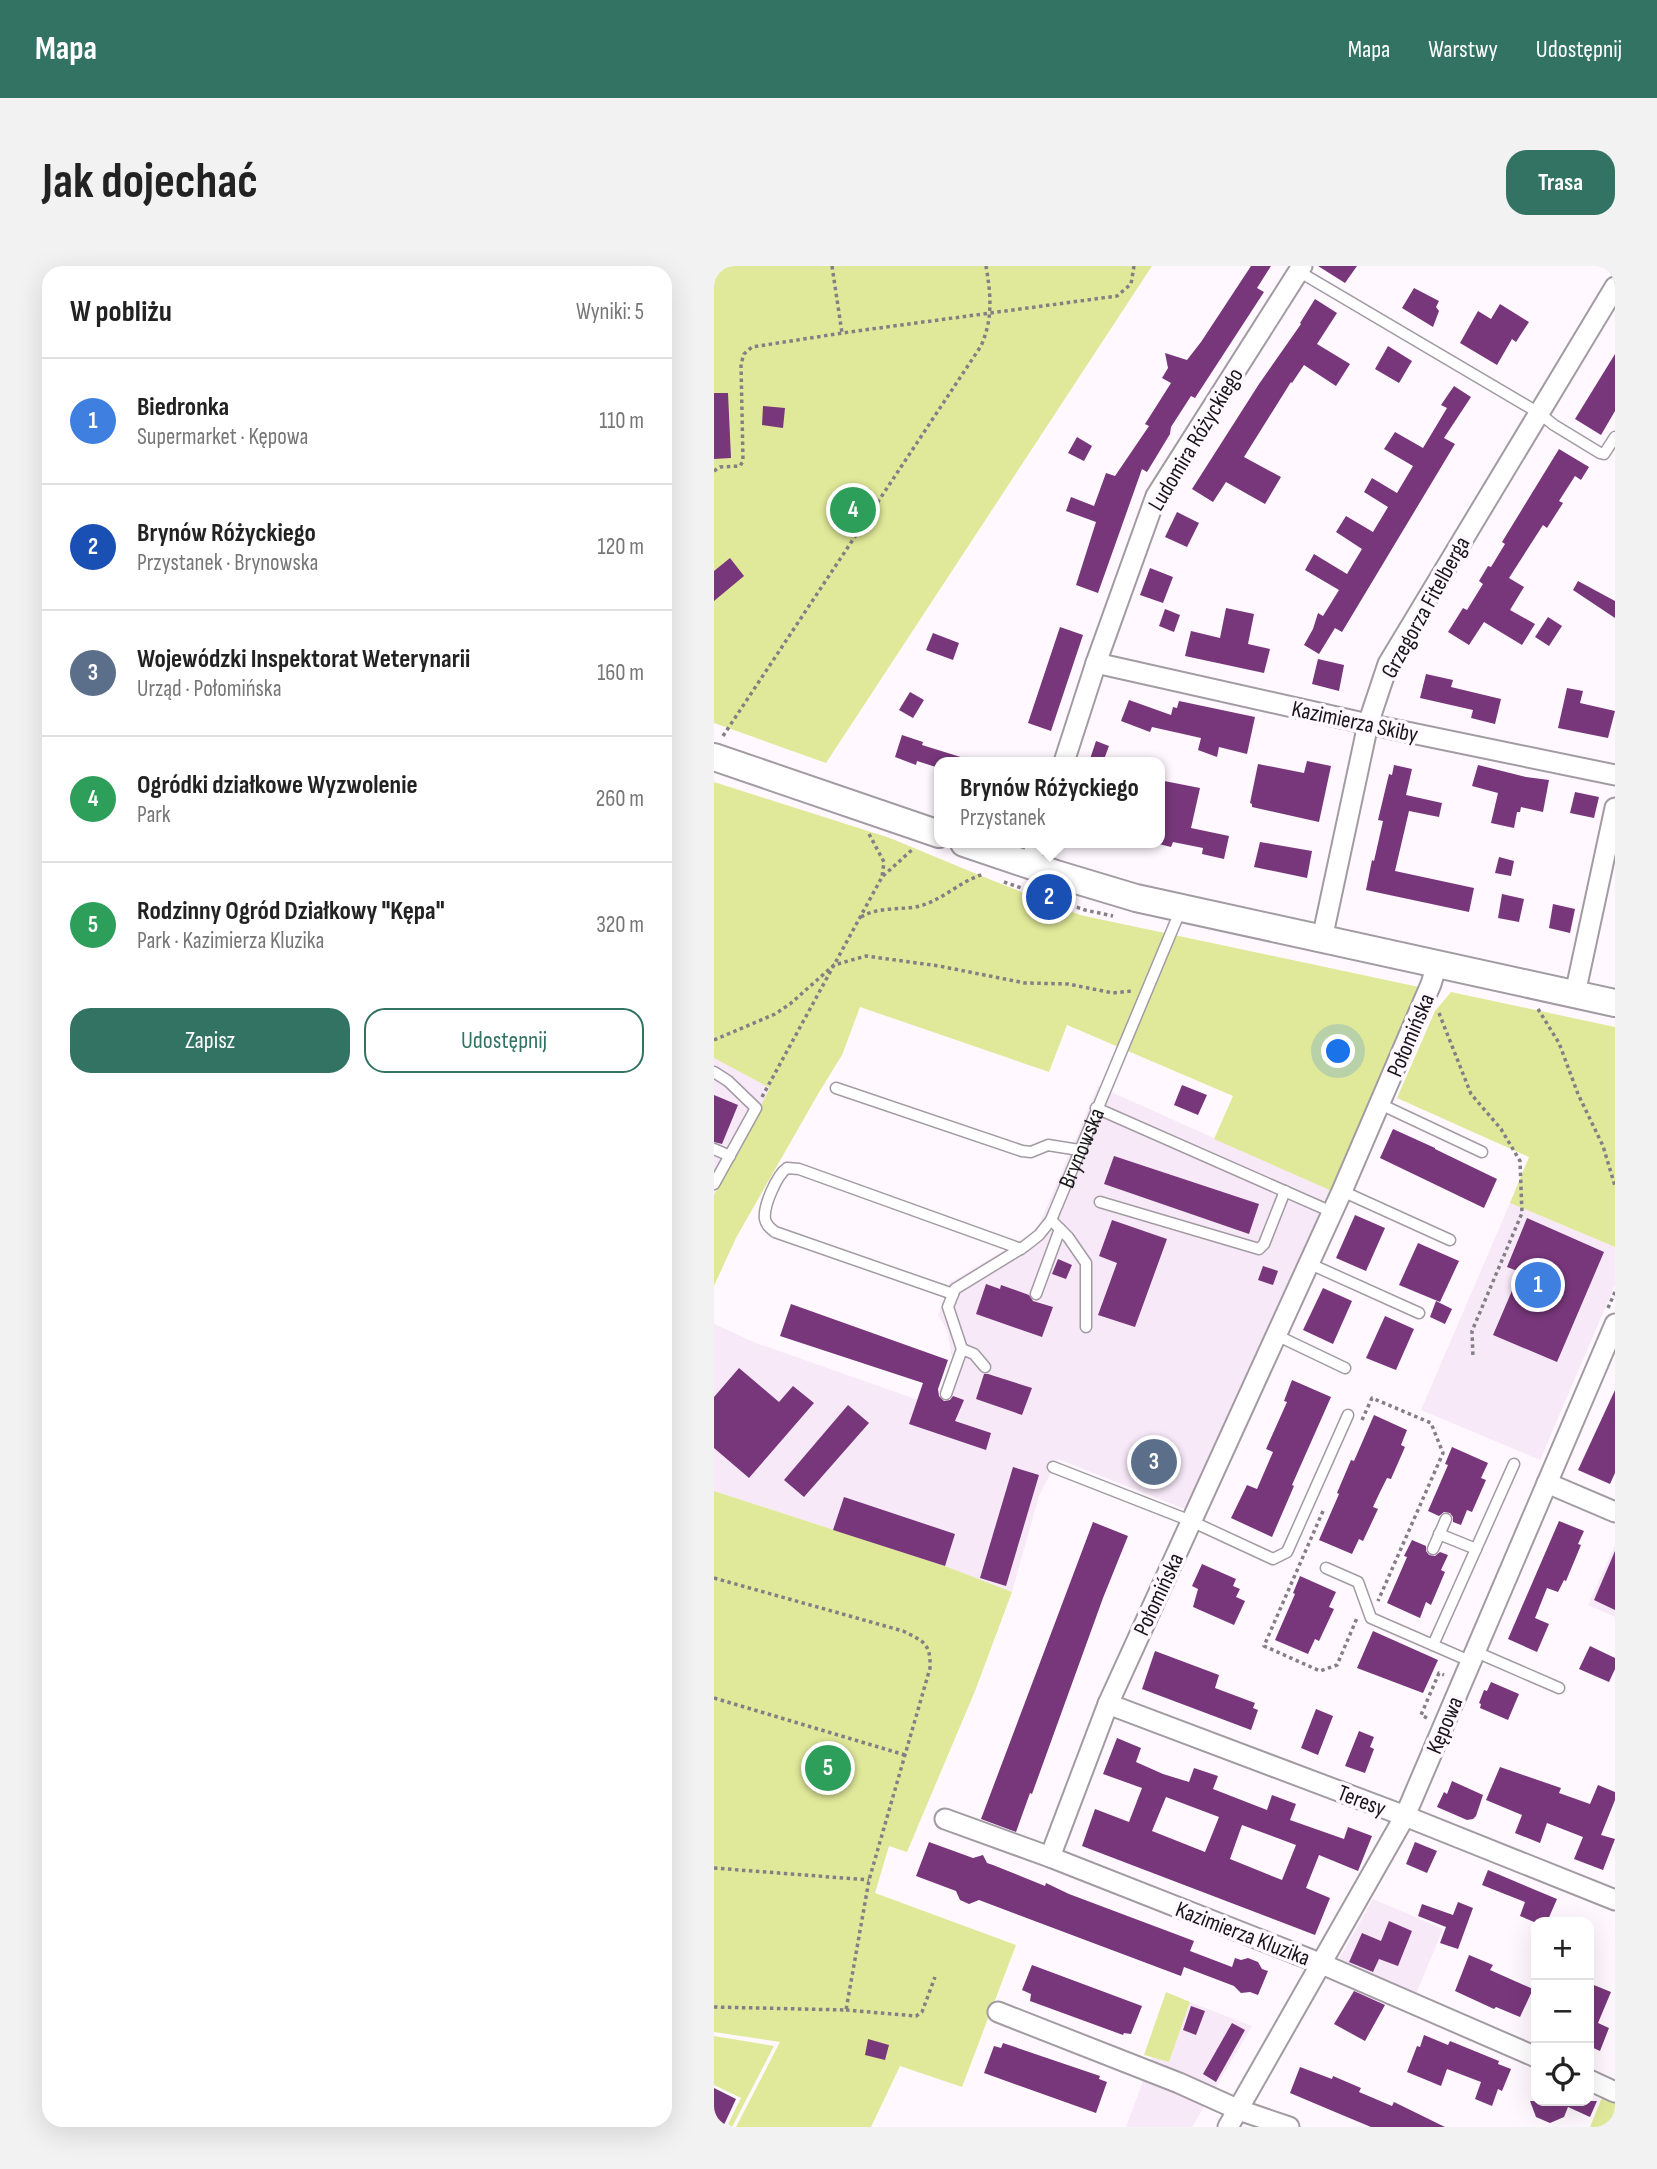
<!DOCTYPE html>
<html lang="pl">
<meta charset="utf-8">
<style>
body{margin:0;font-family:"Sofia Sans Condensed",sans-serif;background:#f2f2f2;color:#222}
.controls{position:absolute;right:21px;bottom:21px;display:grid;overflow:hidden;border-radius:14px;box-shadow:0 7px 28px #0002}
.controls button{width:63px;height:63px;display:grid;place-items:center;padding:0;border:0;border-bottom:2px solid #e0e0e0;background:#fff;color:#222;font:35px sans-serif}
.you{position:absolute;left:625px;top:786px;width:24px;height:24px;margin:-18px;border:5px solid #fff;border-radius:50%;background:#1a73e8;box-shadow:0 0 0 10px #1a73e833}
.badge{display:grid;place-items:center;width:46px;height:46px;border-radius:50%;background:#327363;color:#fff;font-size:23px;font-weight:700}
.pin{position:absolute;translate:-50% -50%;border:4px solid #fff;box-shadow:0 2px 7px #0006}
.popup{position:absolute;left:220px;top:491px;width:231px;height:91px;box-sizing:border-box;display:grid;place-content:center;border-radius:14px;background:#fff;filter:drop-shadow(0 2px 5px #0005);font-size:23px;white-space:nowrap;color:#767676}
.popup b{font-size:26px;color:#222}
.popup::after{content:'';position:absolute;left:50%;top:100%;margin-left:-14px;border:14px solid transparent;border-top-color:#fff}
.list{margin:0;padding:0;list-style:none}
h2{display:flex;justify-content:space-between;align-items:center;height:91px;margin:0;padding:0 28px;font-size:30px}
h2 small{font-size:23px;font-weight:400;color:#767676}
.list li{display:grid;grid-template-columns:46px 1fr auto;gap:21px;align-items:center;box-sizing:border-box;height:126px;padding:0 28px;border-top:2px solid #e0e0e0}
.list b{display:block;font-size:26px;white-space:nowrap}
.list p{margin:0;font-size:23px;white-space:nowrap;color:#767676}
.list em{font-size:23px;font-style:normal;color:#767676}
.actions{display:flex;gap:14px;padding:21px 28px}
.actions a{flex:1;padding:16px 0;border:2px solid #327363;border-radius:21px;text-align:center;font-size:24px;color:#327363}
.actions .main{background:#327363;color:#fff}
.icon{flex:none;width:38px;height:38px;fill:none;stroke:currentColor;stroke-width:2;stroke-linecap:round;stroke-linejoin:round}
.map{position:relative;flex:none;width:901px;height:1861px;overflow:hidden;border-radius:21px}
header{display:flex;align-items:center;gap:42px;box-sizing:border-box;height:98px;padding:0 35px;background:#327363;color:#fff}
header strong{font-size:33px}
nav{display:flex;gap:38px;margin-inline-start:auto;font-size:24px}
.intro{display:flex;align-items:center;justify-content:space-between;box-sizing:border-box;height:168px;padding:0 42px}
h1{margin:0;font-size:49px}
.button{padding:18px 32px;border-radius:21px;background:#327363;color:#fff;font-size:24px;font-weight:700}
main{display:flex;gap:42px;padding:0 42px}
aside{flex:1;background:#fff;border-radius:21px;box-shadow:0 7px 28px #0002}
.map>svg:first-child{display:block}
.built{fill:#f8e9f8}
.green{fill:#e0e999}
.building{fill:#78377b;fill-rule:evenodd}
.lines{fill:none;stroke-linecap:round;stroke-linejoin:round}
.lane-casing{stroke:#a39ba3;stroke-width:13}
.street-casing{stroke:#a39ba3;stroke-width:23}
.secondary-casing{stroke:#a39ba3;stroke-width:30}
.path{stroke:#847f84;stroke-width:3.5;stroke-dasharray:3.5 3.5;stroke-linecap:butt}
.lane{stroke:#fff;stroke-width:10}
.street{stroke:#fff;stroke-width:19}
.secondary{stroke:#fff;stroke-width:26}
.labels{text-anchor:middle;stroke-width:7;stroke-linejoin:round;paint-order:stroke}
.street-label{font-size:23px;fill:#191619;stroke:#fff8ff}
</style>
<header>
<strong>Mapa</strong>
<nav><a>Mapa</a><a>Warstwy</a><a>Udostępnij</a></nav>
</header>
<div class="intro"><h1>Jak dojechać</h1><a class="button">Trasa</a></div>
<main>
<aside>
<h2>W pobliżu<small>Wyniki: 5</small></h2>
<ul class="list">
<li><span class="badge" style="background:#3f7fe0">1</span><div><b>Biedronka</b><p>Supermarket · Kępowa</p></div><em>110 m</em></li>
<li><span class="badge" style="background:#1a4fb4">2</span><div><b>Brynów Różyckiego</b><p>Przystanek · Brynowska</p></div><em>120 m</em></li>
<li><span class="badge" style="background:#5c6f8a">3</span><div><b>Wojewódzki Inspektorat Weterynarii</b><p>Urząd · Połomińska</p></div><em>160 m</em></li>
<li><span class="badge" style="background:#2e9e5b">4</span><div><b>Ogródki działkowe Wyzwolenie</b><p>Park</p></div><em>260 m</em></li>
<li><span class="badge" style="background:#2e9e5b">5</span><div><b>Rodzinny Ogród Działkowy &quot;Kępa&quot;</b><p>Park · Kazimierza Kluzika</p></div><em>320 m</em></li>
</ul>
<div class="actions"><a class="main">Zapisz</a><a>Udostępnij</a></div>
</aside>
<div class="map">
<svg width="901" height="1861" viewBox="0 0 901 1861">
<rect width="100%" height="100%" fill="#fff8ff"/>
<g class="built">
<polygon points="0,792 57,822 0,929"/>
<polygon points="384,820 620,926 471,1243 344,1193 325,1230 298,1326 231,1300 0,1225 0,1058 42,1077 233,1144 249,1097 238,1092 233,1064 224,1049 237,1014 239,1015 297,980 319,965 326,957"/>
<polygon points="796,937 901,981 901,1019 826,1194 707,1144"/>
<polygon points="901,1279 901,1351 874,1339"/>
<polygon points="659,1633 729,1663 702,1728 624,1695"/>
<polygon points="476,1736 538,1760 478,1861 412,1861 438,1791 455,1796"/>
</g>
<g class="green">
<polygon points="0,0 438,0 112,497 0,457"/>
<polygon points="0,516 176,572 265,609 366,649 705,721 620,926 500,873 519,830 353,759 335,806 146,741 128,789 104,828 22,972 0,1020 0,929 56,822 0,792"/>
<polygon points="737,726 901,761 901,981 796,937 815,891 683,832 721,745"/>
<polygon points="0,1225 231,1300 298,1326 261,1425 193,1586 175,1580 161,1627 302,1679 248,1821 186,1800 157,1861 22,1861 66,1776 0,1766"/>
<polygon points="452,1726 476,1736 455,1796 430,1789"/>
<polygon points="0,1770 60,1780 18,1861 14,1858 27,1832 0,1819"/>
<polygon points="889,1829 901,1834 901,1861 876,1861"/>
</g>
<g class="building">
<polygon points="537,0 557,0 543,22 550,26 481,132 477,130 457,161 456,168 433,206 428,203 384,327 362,319 382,256 352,245 357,231 380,240 392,207 401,210 435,160 431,158 457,117 448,112 454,102 451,87 473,94 487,76"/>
<polygon points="604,0 643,0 631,17"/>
<polygon points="700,22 725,35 722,41 725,45 719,61 688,42"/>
<polygon points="601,33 623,47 603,78 636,98 622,120 590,99 578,117 577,116 530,191 567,211 551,238 512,216 499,236 478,223 545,118 587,58 586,57"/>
<polygon points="786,38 815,56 802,76 798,73 783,99 746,77 764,45 777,53"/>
<polygon points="674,80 698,95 685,117 661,103"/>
<polygon points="901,88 901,145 887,169 861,153"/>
<polygon points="740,120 757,131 730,172 741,178 628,366 621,362 605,388 590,379 599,363 604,347 609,350 625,324 591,304 600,288 633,308 648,283 622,266 632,250 659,266 674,241 650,226 658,212 683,227 699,200 670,183 681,166 709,182 733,142 727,139"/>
<polygon points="0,127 14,127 17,192 0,193"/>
<polygon points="49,140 71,142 69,162 48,159"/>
<polygon points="363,171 378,180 370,195 354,187"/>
<polygon points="845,183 875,201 867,214 861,210 845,235 849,237 833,262 829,259 795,312 810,321 796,344 821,358 808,379 770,356 755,379 734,366 749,342 753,344 769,318 765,315 774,300 777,301 791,278 788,276"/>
<polygon points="463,246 485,257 473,281 451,271"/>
<polygon points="16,292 30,310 0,335 0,305"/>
<polygon points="436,302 459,311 449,337 426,329"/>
<polygon points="864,315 901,335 901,352 859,324"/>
<polygon points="512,342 540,348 534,378 556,383 550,407 471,390 477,365 506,372"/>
<polygon points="451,343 466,349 460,366 445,360"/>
<polygon points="834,351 848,360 835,380 821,371"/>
<polygon points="346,361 369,369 337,465 314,457"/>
<polygon points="219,367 245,377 239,394 212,384"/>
<polygon points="604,393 630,399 625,425 598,418"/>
<polygon points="712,408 739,414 737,421 787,433 781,458 757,452 759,444 706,432"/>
<polygon points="853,422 869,425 866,437 901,445 894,472 844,462"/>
<polygon points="196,426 210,434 199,452 185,444"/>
<polygon points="415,434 457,449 459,441 463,442 465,435 541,451 533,488 505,481 503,491 484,484 487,472 438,461 436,466 407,455"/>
<polygon points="188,469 209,476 208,479 253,493 253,496 225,496 225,502 203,495 202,499 181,491"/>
<polygon points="382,475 395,480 389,496 375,496"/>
<polygon points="593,495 617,500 605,556 538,541 538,538 536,537 544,498 590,507"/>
<polygon points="680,499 698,503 692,529 728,537 725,551 695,545 681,605 760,622 755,646 652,624 658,594 660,595 669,555 664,554 675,508 678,509"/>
<polygon points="764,499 812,511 835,514 829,546 807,541 806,546 803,546 800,562 777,557 784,527 758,520"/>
<polygon points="445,514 486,522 477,562 515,570 510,593 488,588 489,582 459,576 457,581 445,578"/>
<polygon points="861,526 885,531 880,552 856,547"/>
<polygon points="546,576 598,585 593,612 540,601"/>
<polygon points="785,591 800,595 797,610 781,607"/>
<polygon points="788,628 810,633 805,656 784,652"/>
<polygon points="839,638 861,643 856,667 835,662"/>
<polygon points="468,819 493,829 484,849 460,839"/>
<polygon points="0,829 24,839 8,878 0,876"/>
<polygon points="679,863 721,882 721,883 783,913 770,942 666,892"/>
<polygon points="400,890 545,938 535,968 390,918"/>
<polygon points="641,949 671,962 652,1005 622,992"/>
<polygon points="813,952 890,986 843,1096 779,1069 806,1006 793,1001"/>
<polygon points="398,954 453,973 421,1061 384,1049 403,997 385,990"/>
<polygon points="704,977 745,995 726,1036 685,1019"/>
<polygon points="344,993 358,999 352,1013 338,1008"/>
<polygon points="549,1000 564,1005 559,1019 544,1014"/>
<polygon points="272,1018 286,1023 287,1019 315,1029 319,1035 339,1041 328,1071 262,1048"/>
<polygon points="609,1022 638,1035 619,1078 589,1064"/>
<polygon points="722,1035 738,1043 731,1058 716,1051"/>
<polygon points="77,1038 234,1094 224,1123 225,1130 230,1135 236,1134 239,1130 250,1134 241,1155 277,1167 272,1184 195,1158 209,1117 66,1070"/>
<polygon points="671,1050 700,1063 682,1104 652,1092"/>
<polygon points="25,1102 65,1136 79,1120 100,1137 35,1212 0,1182 0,1131"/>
<polygon points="270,1108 274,1108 318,1122 308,1149 262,1133"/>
<polygon points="578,1114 617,1131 578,1219 580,1220 558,1271 517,1252 533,1219 543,1223 559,1186 552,1183 573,1136 570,1135"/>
<polygon points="901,1124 901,1207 896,1218 864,1204"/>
<polygon points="134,1139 155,1157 90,1231 70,1214"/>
<polygon points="660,1149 693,1164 687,1179 691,1181 677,1213 673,1212 666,1226 659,1241 664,1243 649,1275 645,1273 638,1288 605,1274 625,1228 623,1227 637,1194 640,1195"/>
<polygon points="431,1174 461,1186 450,1217 419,1205"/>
<polygon points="738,1181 774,1197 767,1212 772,1214 758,1246 753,1244 747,1259 739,1256 739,1251 736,1247 730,1246 725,1250 714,1245 734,1199 731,1198"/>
<polygon points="299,1201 325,1209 292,1320 266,1312"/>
<polygon points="130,1231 241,1268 231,1300 119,1264"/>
<polygon points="845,1255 870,1265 864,1278 867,1279 852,1315 850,1314 844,1326 833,1322 821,1352 835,1358 823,1386 794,1373"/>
<polygon points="379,1256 414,1270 389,1332 318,1528 316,1527 302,1566 267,1553"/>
<polygon points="698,1274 712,1280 712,1285 715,1289 721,1290 726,1286 734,1289 727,1304 731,1306 717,1339 712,1336 706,1352 673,1337 693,1291 690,1290"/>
<polygon points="901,1285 901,1344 880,1334"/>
<polygon points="488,1298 522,1313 519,1320 526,1323 522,1331 531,1335 520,1359 479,1341 484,1323 478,1320"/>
<polygon points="586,1310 622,1326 615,1341 620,1343 605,1375 601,1373 594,1388 561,1374 581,1328 579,1327"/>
<polygon points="659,1365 724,1394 709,1427 643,1402"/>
<polygon points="876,1380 901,1392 901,1403 895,1416 865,1403"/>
<polygon points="441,1385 505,1409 501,1422 541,1437 539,1442 544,1444 537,1464 428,1423"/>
<polygon points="777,1416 805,1428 794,1454 766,1442 767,1438 765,1437 770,1424 773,1425"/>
<polygon points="602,1443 619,1450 604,1489 587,1482"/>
<polygon points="645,1465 660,1471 656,1481 660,1483 651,1507 631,1500"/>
<path d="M403,1472L427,1482L422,1496L449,1508L475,1516L480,1502L504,1510L499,1523L553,1544L558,1529L582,1538L576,1554L630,1573L634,1561L658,1570L644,1605L605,1589L592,1622L616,1632L601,1669L368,1580L381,1543L415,1556L428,1522L389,1508ZM452,1531L505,1551L491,1586L438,1565ZM528,1559L582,1579L568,1614L516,1593Z"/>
<polygon points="786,1501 847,1522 845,1527 876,1538 884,1519 901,1526 901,1534 887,1569 901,1573 889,1604 860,1593 869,1571 833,1557 826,1577 801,1567 808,1549 772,1534"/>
<polygon points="738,1515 769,1529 762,1550 759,1553 753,1554 723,1541 730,1526 733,1528"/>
<polygon points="215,1576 259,1592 269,1589 273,1597 279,1599 331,1620 332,1617 355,1628 480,1675 476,1685 518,1701 521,1692 527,1694 534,1692 544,1696 548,1703 554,1705 544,1729 536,1726 527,1727 520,1720 470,1701 467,1710 265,1634 255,1638 246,1634 242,1625 202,1610"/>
<polygon points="701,1576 723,1585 713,1607 692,1598"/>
<polygon points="774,1604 843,1633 833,1656 820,1656 806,1650 811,1636 768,1619"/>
<polygon points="744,1636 759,1642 744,1683 726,1677 732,1661 704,1650 708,1638 739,1649"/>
<polygon points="675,1655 698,1665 684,1700 665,1693 659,1706 635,1696 648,1667 667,1675"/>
<polygon points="755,1689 779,1699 776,1704 819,1723 806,1751 782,1741 780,1743 741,1725"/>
<polygon points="318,1699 428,1740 417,1768 410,1767 409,1769 316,1735 317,1728 308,1724"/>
<polygon points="875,1717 897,1726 884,1757 895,1762 886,1785 875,1780"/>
<polygon points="640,1725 671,1739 651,1775 620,1758"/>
<polygon points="477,1740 491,1745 482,1769 469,1764"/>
<polygon points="518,1757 531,1764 502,1816 489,1808"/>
<polygon points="710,1769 734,1779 736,1775 785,1795 784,1798 797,1803 788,1825 784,1823 778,1840 761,1833 767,1816 733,1803 727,1820 693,1806 703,1780 706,1781"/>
<polygon points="154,1773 175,1779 171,1794 151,1789"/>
<polygon points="289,1777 386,1810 385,1813 393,1816 382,1847 270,1807 280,1780 287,1782"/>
<polygon points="586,1801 618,1813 619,1810 647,1822 645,1826 678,1840 680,1836 731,1861 657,1861 633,1851 576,1827"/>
<polygon points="0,1822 22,1833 9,1861 0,1861"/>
<polygon points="816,1835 883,1835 876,1851 854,1841 850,1851 836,1857 822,1851"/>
</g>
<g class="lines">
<g class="lane-casing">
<g id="lane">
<polyline points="584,5 825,147 840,159 886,187 890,188 901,171"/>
<polyline points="0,806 14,815 42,842 0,918"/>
<polyline points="122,822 308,885 317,886 334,879 365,884"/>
<polyline points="666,838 768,886"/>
<polyline points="382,842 618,946"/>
<polyline points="0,883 16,890"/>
<polyline points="628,925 736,974"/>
<polyline points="386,936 545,983 550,978 571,925"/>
<polyline points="337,954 354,971 372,997 372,1061"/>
<polyline points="594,997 705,1047"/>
<path d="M239,1028L61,966C56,962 52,959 51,953C49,940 63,909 73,902L85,903L307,983"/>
<polyline points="322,1028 346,963"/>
<polyline points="562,1069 631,1102"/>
<path id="s1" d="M248,1083L234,1041L241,1023L311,980L325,969L337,954L467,643"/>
<polyline points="248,1083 260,1088 271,1101"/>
<polyline points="232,1128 248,1083"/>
<polyline points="339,1201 477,1255 559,1293 573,1286 634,1149"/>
<polyline points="725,1268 762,1283"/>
<polyline points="719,1283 732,1253"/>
<polyline points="612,1302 644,1316 657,1352 758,1396"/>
<polyline points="719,1379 800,1198"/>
<polyline points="762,1386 845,1422"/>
</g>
</g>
<g class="street-casing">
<g id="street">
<polyline points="382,397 654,458 901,509"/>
<polyline points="350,496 382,397 442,230 588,0"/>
<polyline points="315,599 323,577"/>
<polyline points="608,673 654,458 674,398 901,21"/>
<polyline points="861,728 901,542"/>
<polyline points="833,1217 901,1246"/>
<polyline points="394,1438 691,1550 901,1634"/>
<polyline points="231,1553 336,1591 608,1698 822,1791"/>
<polyline points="336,1591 394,1438 628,925 717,718 723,698"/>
<polyline points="284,1746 465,1817 525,1844 575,1861"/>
<polyline points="875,1814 901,1826"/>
<polyline points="514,1861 691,1550 901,1058"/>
</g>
</g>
<g class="secondary-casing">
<g id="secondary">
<polyline points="0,491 225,568"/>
<polyline points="250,577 342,608 422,632 901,737"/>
</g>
</g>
<g class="path">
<polyline points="118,0 128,67"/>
<polyline points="0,205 6,201 26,200 29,195 27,98 30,88 38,81 135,66 403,30 417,18 420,0"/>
<path d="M9,470L267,80C279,53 277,29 272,0"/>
<polyline points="169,610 200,582"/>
<polyline points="290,616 371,644 399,650"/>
<path d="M147,651C164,641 182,644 201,641C226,637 245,615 270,608"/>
<polyline points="824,743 845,777 864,828 889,880 901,920"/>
<polyline points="725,747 757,828 787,863 806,895 808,947 758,1065 759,1092"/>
<polyline points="0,774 61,748 76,738 120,699 152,690 225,700 311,717 354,718 399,727 418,725"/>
<polyline points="48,831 168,611 170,596 154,566"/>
<polyline points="894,1042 901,1026"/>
<polyline points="648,1154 658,1132 717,1157 729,1187 664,1335"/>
<polyline points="609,1245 550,1380 606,1405 623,1399 643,1352"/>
<path d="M0,1312L189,1365C209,1375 217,1377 216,1402L155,1614L132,1744L0,1741"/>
<polyline points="0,1432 191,1489"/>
<polyline points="713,1452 707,1449 725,1407 730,1409"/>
<polyline points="0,1602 155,1614"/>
<polyline points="132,1744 202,1750 208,1746 221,1711"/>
</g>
<use href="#lane" class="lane"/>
<use href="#street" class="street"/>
<use href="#secondary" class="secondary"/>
</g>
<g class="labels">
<g class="street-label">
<text transform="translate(481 173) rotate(-59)" y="8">Ludomira Różyckiego</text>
<text transform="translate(711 341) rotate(-61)" y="8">Grzegorza Fitelberga</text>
<text transform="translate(641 455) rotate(12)" y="8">Kazimierza Skiby</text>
<text transform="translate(696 769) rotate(-67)" y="8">Połomińska</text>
<text dy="8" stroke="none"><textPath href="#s1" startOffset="261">Brynowska</textPath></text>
<text transform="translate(444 1328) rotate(-65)" y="8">Połomińska</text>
<text transform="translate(730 1459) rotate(-67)" y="8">Kępowa</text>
<text transform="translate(648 1534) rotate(21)" y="8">Teresy</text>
<text transform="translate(529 1667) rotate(21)" y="8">Kazimierza Kluzika</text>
</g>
</g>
</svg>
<div class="controls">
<button>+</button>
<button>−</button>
<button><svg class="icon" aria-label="locate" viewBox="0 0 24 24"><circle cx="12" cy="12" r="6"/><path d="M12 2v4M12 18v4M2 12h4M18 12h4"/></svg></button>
</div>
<div class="you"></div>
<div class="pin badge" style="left:824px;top:1019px;background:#3f7fe0">1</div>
<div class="pin badge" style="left:335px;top:631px;background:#1a4fb4">2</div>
<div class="popup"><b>Brynów Różyckiego</b>Przystanek</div>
<div class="pin badge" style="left:440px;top:1196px;background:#5c6f8a">3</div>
<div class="pin badge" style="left:139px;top:244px;background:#2e9e5b">4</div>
<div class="pin badge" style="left:114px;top:1502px;background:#2e9e5b">5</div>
</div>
</main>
